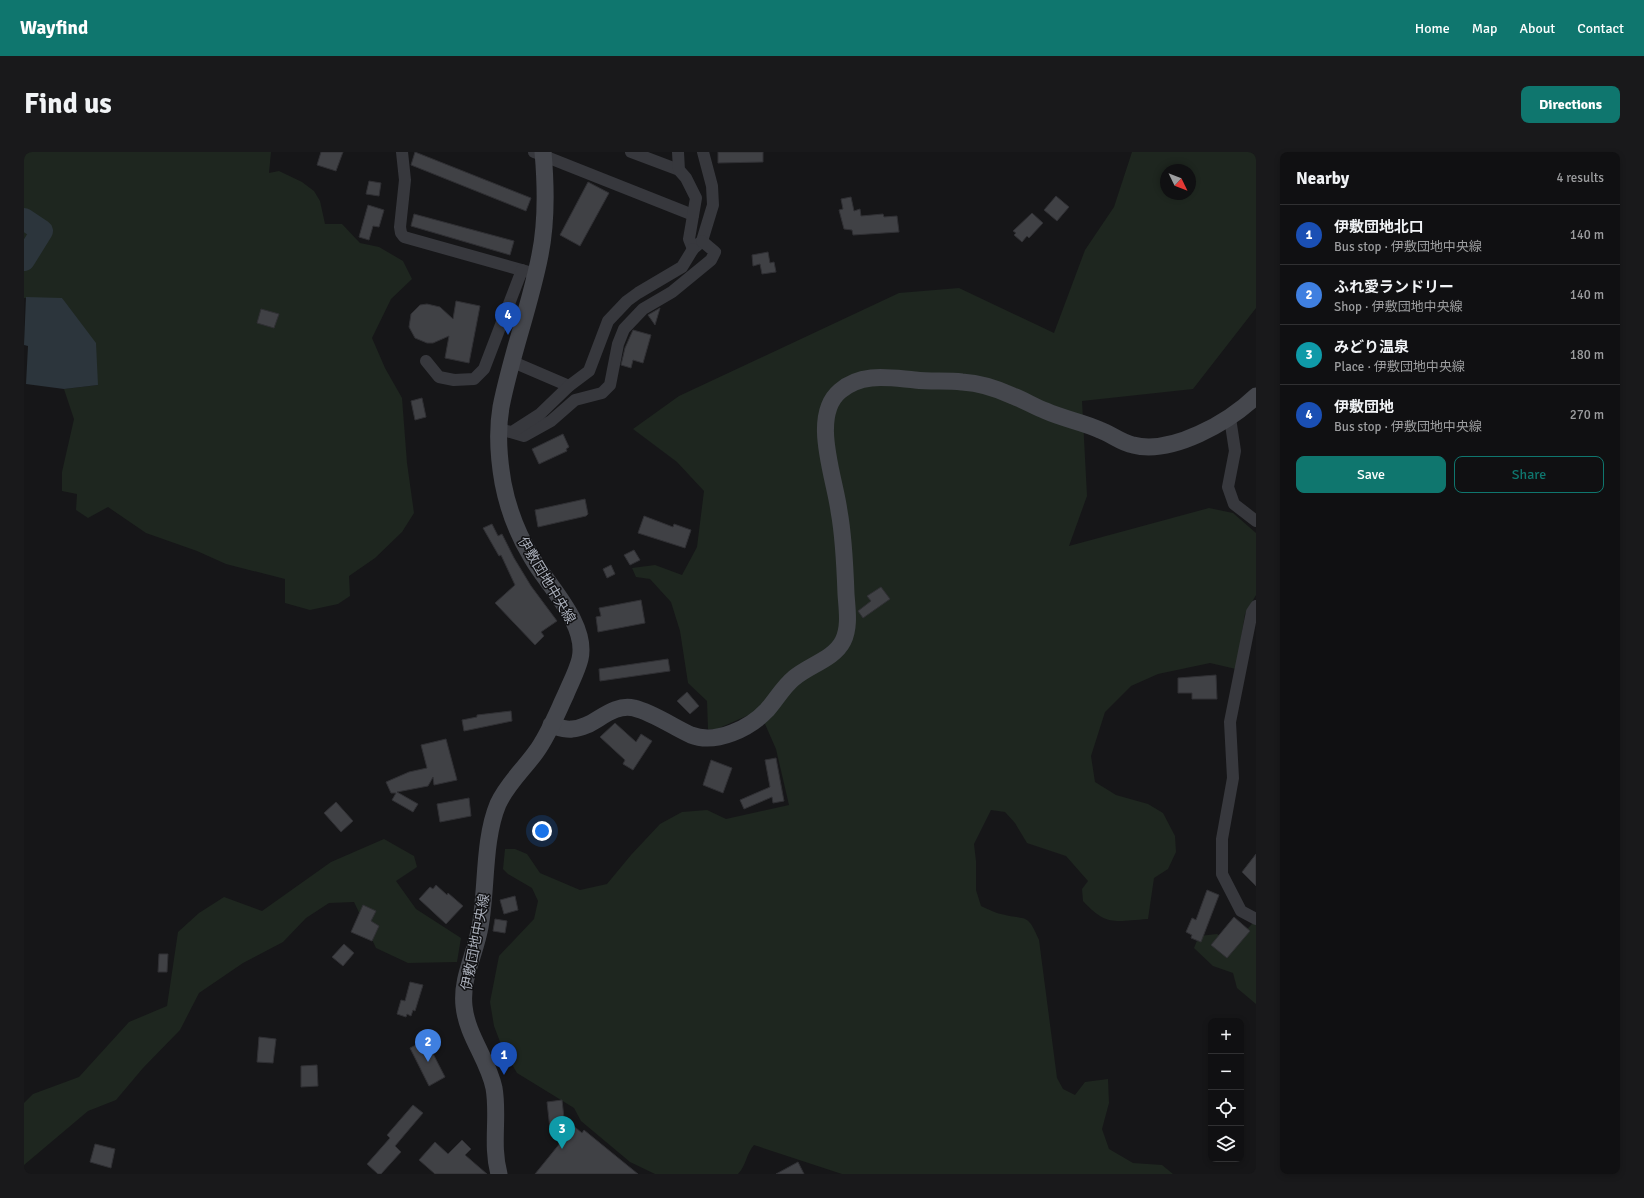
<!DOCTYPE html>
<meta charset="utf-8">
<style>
body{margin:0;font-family:Signika,"Noto Sans JP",sans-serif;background:#19191b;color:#f1f3f6}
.controls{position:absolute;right:12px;bottom:12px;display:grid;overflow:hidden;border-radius:8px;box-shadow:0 2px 6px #0003}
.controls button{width:36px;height:36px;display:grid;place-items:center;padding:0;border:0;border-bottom:1px solid #303032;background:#101012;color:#f1f3f6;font:20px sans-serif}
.compass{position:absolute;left:1136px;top:12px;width:36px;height:36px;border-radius:50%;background:#101012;box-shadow:0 2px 6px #0003;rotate:133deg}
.you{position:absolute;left:518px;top:679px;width:14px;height:14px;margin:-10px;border:3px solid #fff;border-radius:50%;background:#1a73e8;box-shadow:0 0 0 6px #1a73e833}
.badge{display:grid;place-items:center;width:26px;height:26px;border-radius:50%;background:#0f766e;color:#fff;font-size:13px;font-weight:700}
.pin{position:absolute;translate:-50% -33px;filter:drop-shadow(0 1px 2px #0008)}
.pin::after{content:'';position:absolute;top:21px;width:14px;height:12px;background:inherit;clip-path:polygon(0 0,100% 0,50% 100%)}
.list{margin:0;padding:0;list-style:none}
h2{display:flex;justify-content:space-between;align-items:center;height:52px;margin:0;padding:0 16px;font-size:17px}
h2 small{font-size:13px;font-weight:400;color:#9c9d9f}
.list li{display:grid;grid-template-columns:26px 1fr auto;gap:12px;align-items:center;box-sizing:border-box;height:60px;padding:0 16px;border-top:1px solid #303032}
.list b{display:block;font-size:15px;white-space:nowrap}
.list p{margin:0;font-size:13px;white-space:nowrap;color:#9c9d9f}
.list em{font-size:13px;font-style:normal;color:#9c9d9f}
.actions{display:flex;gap:8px;padding:12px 16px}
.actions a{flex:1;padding:9px 0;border:1px solid #0f766e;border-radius:8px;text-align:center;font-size:14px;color:#0f766e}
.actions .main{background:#0f766e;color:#fff}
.icon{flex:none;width:22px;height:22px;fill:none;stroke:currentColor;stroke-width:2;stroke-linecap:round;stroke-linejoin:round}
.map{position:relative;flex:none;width:1232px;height:1022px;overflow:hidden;border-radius:8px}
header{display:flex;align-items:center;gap:24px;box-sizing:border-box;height:56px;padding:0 20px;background:#0f766e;color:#fff}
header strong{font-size:19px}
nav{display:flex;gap:22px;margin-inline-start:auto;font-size:14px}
.intro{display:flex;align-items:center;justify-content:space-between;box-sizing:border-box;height:96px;padding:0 24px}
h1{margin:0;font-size:28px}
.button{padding:10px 18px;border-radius:8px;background:#0f766e;color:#fff;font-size:14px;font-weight:700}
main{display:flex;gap:24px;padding:0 24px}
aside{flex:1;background:#101012;border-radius:8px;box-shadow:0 2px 6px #0003}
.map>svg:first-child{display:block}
.green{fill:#1e261f;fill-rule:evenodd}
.water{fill:#2c353c}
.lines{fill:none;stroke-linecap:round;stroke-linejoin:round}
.river{stroke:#2c353c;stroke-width:22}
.building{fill:#404145;stroke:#303034}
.street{stroke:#37383d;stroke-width:12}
.secondary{stroke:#45474d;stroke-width:17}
.labels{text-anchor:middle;stroke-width:3;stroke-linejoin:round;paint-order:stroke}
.street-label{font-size:14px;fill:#a8adb8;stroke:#111113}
</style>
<header>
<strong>Wayfind</strong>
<nav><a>Home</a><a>Map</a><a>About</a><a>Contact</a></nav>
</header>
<div class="intro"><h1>Find us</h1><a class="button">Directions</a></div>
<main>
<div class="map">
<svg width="1232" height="1022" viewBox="0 0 1232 1022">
<rect width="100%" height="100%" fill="#161618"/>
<g class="green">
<polygon points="0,0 247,0 245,21 255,19 278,30 290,39 296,49 301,72 318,72 336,91 355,95 379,109 388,127 367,147 348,186 361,216 378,246 383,311 390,361 378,380 351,406 325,424 326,444 314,452 286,458 261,451 261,427 202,412 173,399 122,381 84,355 64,366 52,358 53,342 38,339 38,320 50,267 40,237 74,233 38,146 0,146"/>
<path d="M1108,0H1232V156L1169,237L1058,249L1063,344L1045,394L1185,356L1209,361L1232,381V443L1221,462L1212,517L1186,511L1134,522L1107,534L1081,560L1067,604L1071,630L1092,643L1124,652L1139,661L1151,684L1152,700L1144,717L1130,726L1124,767C1091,769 1083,775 1059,749L1058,737L1064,729L1042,704L1003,691L991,671L981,660L967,658L950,692L952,709V738L957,754C964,757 971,761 977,762C1003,769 1003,760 1015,788L1033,926L1039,937L1051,943L1061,930L1084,927L1085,951L1078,977L1085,997L1109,1011L1138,1013L1149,1022H818L730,993C722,1002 722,1014 714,1022H631L606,1010L557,969L550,956L493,921L478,895L470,874L466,850L475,804L510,767L514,749L508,736L484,722L479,717L481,697H491L503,702L516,721L556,738L583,732L607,703L636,672L658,660L683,658L702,667L765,653L752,597L741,572L727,562L693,577H684L683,549L664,531L656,479L647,450L626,427L612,425L608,416L631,413L658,423L673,395L680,339L653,310L609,277L655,244L875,141L935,136L1030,181L1061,98L1090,55ZM1142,18H1166V42H1142Z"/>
<polygon points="360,687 390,704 393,715 372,729 392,757 437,786 433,810 384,811 352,796 330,750 305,751 282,766 259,790 219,811 175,841 156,878 119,916 92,948 64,959 0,1013 0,951 9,942 55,925 105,870 143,854 154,780 175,761 200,745 238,759 307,710"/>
<polygon points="1228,772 1232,772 1232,852 1213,836 1209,821 1189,814 1170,796 1175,784 1193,782 1209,792"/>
</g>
<polygon class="water" points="2,145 38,146 72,191 74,233 40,237 2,232 4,194 0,193"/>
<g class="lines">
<polyline class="river" points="0,67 18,79 0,108"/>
</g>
<g class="building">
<polygon points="297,0 319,0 312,19 293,13"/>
<polygon points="391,0 507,46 502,59 387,13"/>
<polygon points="694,0 739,0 739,10 694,11"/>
<polygon points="345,29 357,31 355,44 342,42"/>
<polygon points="564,30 585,41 556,94 536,83"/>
<polygon points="1032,44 1045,55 1033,69 1020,58"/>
<polygon points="827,45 830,59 836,57 837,64 859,62 860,65 873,64 875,80 829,83 828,78 820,77 815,58 819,57 817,47"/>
<polygon points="344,53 360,58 355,75 349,74 345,88 335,85"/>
<polygon points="1008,61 1019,71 1005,86 1003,84 998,90 990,83 992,81 989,79"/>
<polygon points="390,62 490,89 486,103 387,74"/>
<polygon points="744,100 746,111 750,110 752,120 738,122 736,112 729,114 728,103"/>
<polygon points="432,149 456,154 445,211 421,206 425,184 409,191 403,191 391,186 385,175 387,162 396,153 403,152 416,155 429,167"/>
<polygon points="636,156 631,173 624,163"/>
<polygon points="237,157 255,162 250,176 233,171"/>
<polygon points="609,178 627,183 619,211 609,208 607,216 597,213 601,196"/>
<polygon points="398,246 402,265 391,268 387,249"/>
<polygon points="539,282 545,295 542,297 543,299 515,312 508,297"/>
<polygon points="561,347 564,362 562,364 514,375 511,358"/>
<polygon points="620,364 649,375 650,372 667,378 661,396 614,381"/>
<polygon points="468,372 474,384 478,382 490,406 507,434 533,469 517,480 520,484 511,493 471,451 491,433 477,403 475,404 459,376"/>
<polygon points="610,398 616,408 606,413 600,403"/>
<polygon points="587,413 591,422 583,426 579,417"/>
<polygon points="857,435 866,447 839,466 834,459 847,449 843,444"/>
<polygon points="617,448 621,471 574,480 572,465 577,464 575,456"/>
<polygon points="644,507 646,519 576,529 575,517"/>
<polygon points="1192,523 1193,547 1168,547 1168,541 1154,541 1154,526"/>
<polygon points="663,540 675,554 666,562 653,549"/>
<polygon points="487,559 488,569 440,579 438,568 453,565 453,563"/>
<polygon points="591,571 612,590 617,582 628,589 609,618 599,612 601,608 576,585"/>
<polygon points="422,587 433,628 410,633 409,625 404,634 373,640 394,652 389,660 368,648 372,641 367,641 362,630 385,620 403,616 397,593"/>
<polygon points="752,606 760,649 749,651 748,645 720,657 716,648 746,635 741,608"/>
<polygon points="687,608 708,616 699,641 679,633"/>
<polygon points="445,646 447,664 416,670 413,652"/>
<polygon points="312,650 329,669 317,680 300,661"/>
<polygon points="1232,702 1232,734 1218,720"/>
<polygon points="412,733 423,743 424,741 439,754 422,772 395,747 406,735 409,737"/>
<polygon points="1183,738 1195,743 1177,790 1167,786 1168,783 1162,780 1168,766 1172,768"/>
<polygon points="491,744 494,758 480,762 476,748"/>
<polygon points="339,753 352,759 347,769 355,774 348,789 327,780"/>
<polygon points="1210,765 1226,779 1203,806 1187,793"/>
<polygon points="471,767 483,769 481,781 469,779"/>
<polygon points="320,792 330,801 319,814 308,805"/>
<polygon points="135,802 144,802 143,820 134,820"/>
<polygon points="386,830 399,833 391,859 389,858 387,864 383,862 382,865 373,862 377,848 381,849"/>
<polygon points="235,885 252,887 249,911 233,910"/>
<polygon points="402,888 421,925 405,934 386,896"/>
<polygon points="293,913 294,934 277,935 277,914"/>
<polygon points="538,948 540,966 558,981 560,978 614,1022 511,1022 550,974 526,977 523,950"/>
<polygon points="389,953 399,961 371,994 377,1000 357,1022 354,1022 343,1012 366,986 363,983"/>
<polygon points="438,988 447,997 441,1003 463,1022 411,1022 395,1008 411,990 424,1002"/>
<polygon points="71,992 91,997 87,1016 66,1010"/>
<polygon points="774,1010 780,1022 752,1022"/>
</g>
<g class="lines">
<g class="street">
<polyline points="378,0 381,28 376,75 377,81 380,85 512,122"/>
<polyline points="510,0 669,63"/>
<polyline points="607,0 655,18"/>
<polyline points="654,0 655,18 662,26 672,46 665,87 669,97 678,89 689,53 688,34 679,0"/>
<polyline points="402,209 415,225 430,228 450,227 460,217 498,118"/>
<polyline points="489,210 545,234"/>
<polyline points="1206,266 1211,299 1204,335 1210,352 1232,369"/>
<polyline points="476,277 500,284 527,269 551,248 578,241 586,233 594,192 600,177 619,157 648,140 687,108 691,100 678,89"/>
<polyline points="488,280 516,262 545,234 565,219 584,169 603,149 614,141 658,115 669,97"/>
<polyline points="1232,454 1228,460 1206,570 1209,626 1198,687 1198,722 1217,759 1232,767"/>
</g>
<g class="secondary">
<path d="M527,573C534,575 541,578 548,577C571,576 585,551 610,556C630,561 649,575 667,583C692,593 726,576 743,558C752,548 759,535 770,526C785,513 810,507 819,489C826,475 823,457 822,442C821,414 820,386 815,359C811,326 786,264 816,239C838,220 866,226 891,228C907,230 923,228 938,230C955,231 974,237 989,244C1000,248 1011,255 1022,259C1040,267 1059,270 1076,278C1087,282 1098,291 1109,293C1148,303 1205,270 1232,244"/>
<path d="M475,1022C467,993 475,964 470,936C464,907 443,884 440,854C437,826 451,803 456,775C463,737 459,688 474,652C483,632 500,617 512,600C525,582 533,561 542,542C547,530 553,519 556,507C564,472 524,434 508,406C494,383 484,357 479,331C475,308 473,278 477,255C487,204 506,154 516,103C523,69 522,34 519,0"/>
</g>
</g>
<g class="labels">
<g class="street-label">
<text transform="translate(523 428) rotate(59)" y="5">伊敷団地中央線</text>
<text transform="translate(451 790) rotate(-79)" y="5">伊敷団地中央線</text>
</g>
</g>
</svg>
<div class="controls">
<button>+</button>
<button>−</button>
<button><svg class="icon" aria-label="locate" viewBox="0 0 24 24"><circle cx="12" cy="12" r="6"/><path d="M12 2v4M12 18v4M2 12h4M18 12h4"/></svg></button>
<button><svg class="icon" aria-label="layers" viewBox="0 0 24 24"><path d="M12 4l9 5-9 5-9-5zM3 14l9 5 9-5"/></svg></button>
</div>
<svg class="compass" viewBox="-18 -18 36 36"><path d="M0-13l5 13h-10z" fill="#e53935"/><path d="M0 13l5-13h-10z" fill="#9c9d9f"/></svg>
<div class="you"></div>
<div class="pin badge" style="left:480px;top:923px;background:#1a4fb4">1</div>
<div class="pin badge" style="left:404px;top:910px;background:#3f7fe0">2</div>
<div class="pin badge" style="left:538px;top:997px;background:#0f9aa8">3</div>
<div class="pin badge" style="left:484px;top:183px;background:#1a4fb4">4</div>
</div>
<aside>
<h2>Nearby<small>4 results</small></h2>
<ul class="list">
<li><span class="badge" style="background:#1a4fb4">1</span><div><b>伊敷団地北口</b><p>Bus stop · 伊敷団地中央線</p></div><em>140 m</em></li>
<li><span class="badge" style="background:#3f7fe0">2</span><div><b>ふれ愛ランドリー</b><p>Shop · 伊敷団地中央線</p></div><em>140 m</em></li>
<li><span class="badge" style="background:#0f9aa8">3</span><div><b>みどり温泉</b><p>Place · 伊敷団地中央線</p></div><em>180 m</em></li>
<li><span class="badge" style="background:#1a4fb4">4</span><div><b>伊敷団地</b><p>Bus stop · 伊敷団地中央線</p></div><em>270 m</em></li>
</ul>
<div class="actions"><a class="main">Save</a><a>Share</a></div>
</aside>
</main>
